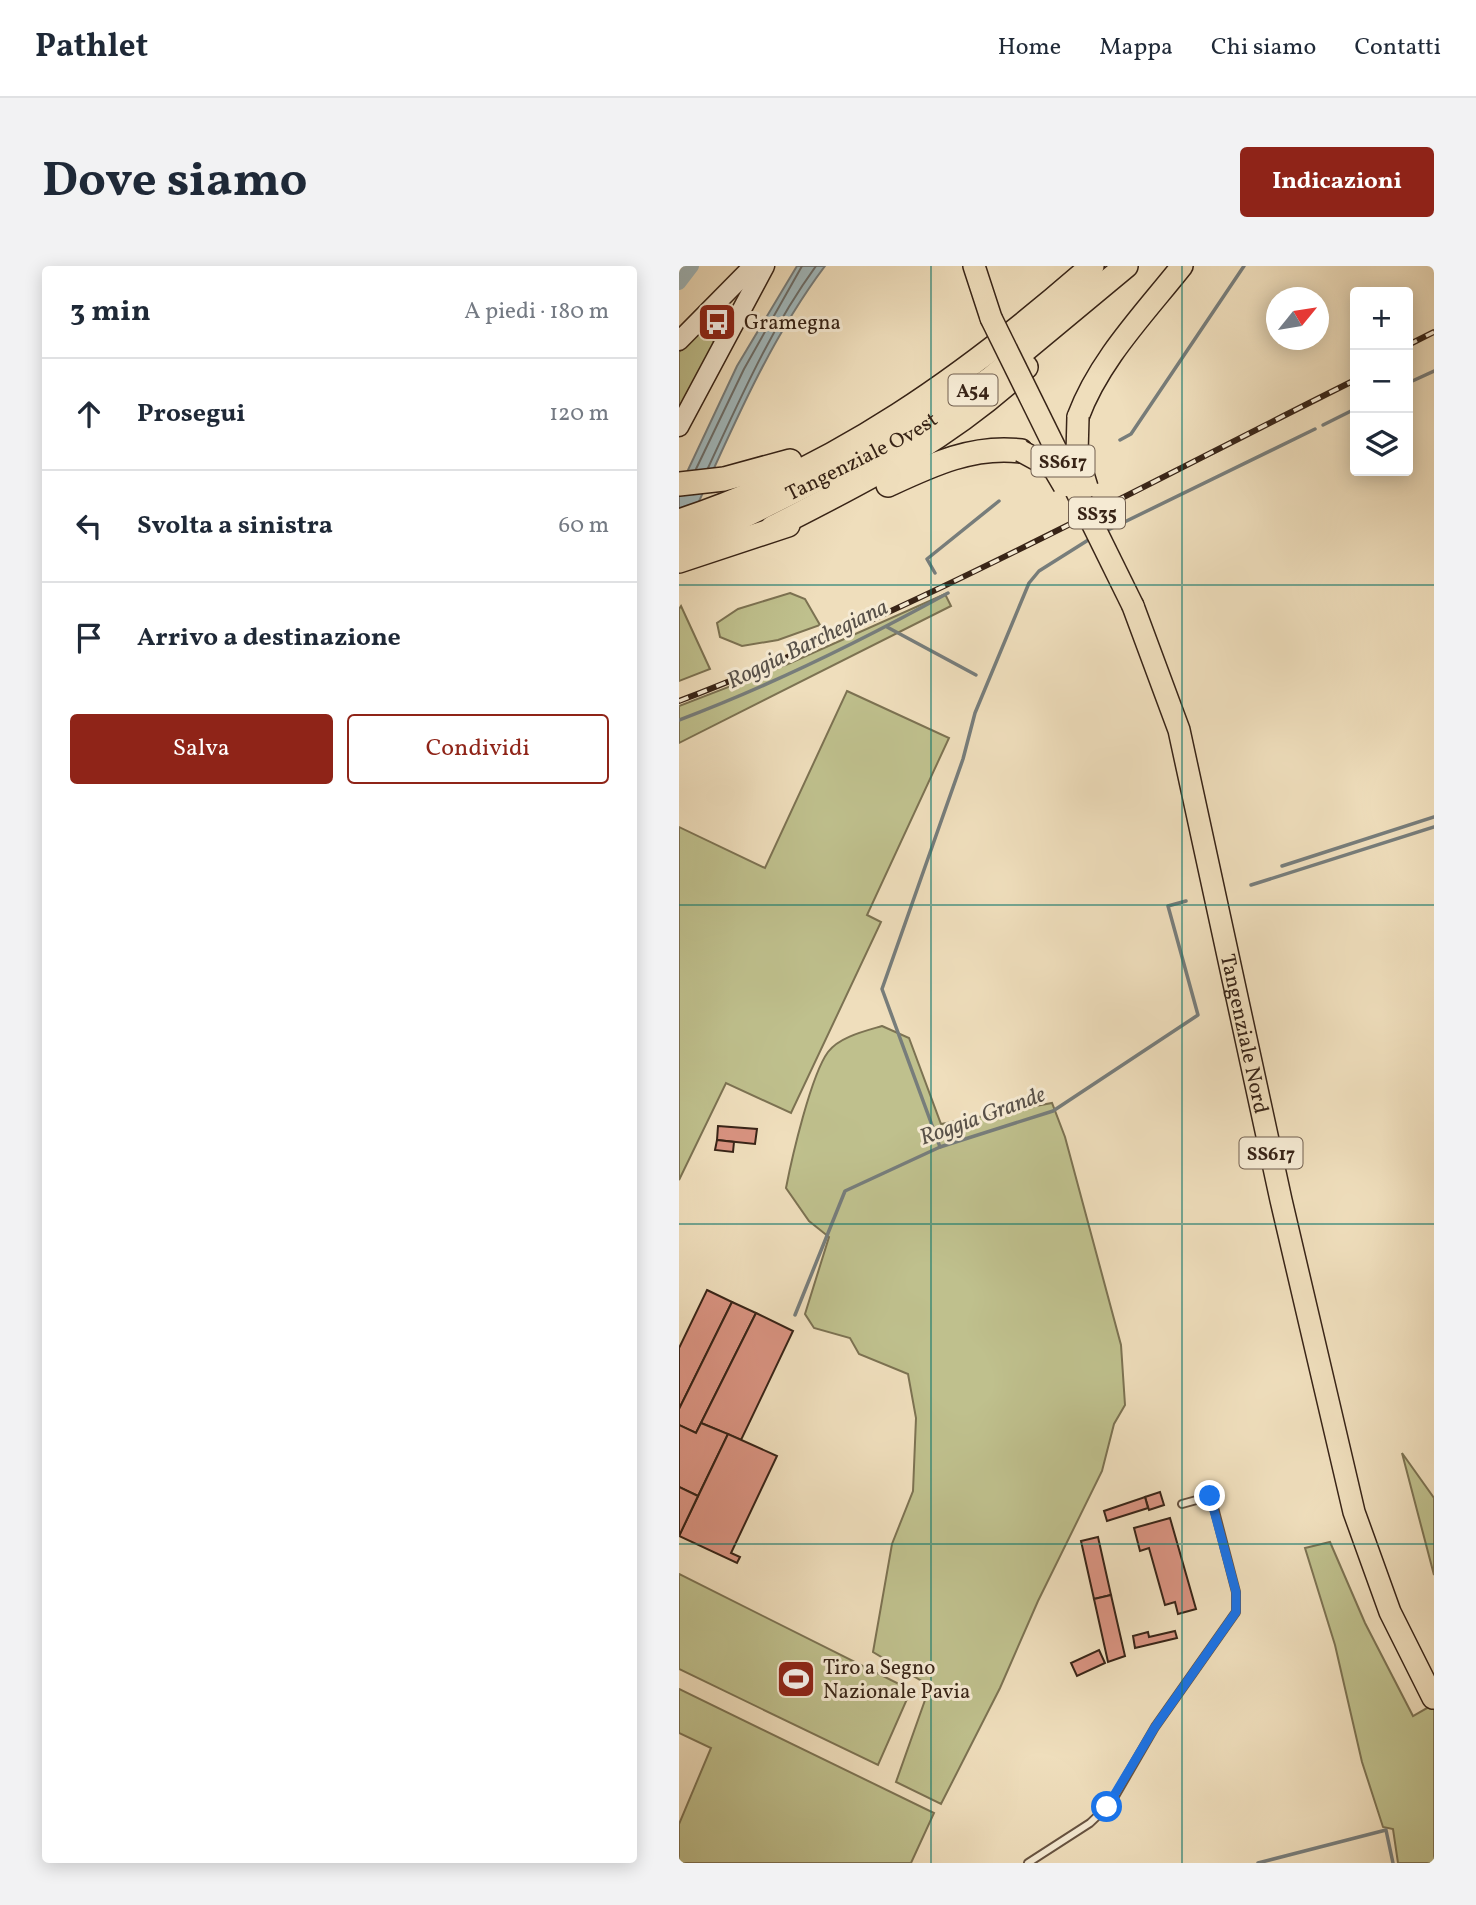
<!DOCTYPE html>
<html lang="it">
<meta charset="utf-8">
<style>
body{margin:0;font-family:Vollkorn,serif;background:#f2f2f3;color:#1f2937}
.controls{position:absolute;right:21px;top:21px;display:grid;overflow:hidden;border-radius:7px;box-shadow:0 4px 18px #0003}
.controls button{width:63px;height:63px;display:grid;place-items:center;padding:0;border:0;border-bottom:2px solid #e0e1e3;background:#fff;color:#1f2937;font:35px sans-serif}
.compass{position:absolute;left:587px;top:21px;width:63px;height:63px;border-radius:50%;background:#fff;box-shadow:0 4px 18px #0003;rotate:60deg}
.stop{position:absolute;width:21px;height:21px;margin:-16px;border:5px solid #1a73e8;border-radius:50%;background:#fff}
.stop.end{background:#1a73e8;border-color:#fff;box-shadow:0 2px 7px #0008}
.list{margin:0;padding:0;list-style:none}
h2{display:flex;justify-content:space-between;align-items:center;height:91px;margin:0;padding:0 28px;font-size:30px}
h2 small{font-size:23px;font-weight:400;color:#747a83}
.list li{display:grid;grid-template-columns:46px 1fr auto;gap:21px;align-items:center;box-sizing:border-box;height:112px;padding:0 28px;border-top:2px solid #e0e1e3}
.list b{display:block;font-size:26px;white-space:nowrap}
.list em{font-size:23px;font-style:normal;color:#747a83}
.actions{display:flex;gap:14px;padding:21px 28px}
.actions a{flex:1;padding:16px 0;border:2px solid #8f2418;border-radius:7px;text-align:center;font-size:24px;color:#8f2418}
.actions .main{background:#8f2418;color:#fff}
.icon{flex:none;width:38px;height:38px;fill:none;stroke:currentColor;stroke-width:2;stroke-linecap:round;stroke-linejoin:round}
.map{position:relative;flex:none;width:755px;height:1597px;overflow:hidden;border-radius:7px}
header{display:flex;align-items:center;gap:42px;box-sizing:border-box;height:98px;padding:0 35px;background:#fff;border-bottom:2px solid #e0e1e3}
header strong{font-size:33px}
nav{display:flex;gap:38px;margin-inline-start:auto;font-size:24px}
.intro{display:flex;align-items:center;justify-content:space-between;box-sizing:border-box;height:168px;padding:0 42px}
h1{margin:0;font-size:49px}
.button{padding:18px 32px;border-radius:7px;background:#8f2418;color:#fff;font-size:24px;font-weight:700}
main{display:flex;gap:42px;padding:0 42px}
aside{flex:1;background:#fff;border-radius:7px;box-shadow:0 4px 18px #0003}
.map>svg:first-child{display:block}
.green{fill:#bfc08d;stroke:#7c7252;stroke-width:2}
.water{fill:#a1b9bd;stroke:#777d7b;stroke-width:2}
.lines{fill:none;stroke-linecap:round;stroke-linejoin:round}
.shore{stroke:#6c6e6a;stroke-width:2}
.stream{stroke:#777d7b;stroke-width:3.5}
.canal{stroke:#a1b9bd;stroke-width:14}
.building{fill:#d99381;stroke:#382417;stroke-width:2}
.service-casing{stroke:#665240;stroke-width:10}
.secondary-casing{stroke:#382417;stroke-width:21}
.trunk-casing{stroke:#382417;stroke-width:24}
.motorway-casing{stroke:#382417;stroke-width:26}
.service{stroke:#f5ead3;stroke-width:6}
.secondary{stroke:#f5ead3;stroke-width:18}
.trunk{stroke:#efdebc;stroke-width:21}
.motorway{stroke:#efdebc;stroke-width:23}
.rail-casing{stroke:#382417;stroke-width:6}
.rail{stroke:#f5ead3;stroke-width:3.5;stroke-dasharray:10;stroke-linecap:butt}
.trunk-bridge-casing{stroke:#382417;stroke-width:24;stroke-linecap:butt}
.trunk-bridge{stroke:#efdebc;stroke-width:21}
.route{stroke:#1a73e8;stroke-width:9}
.grid{fill:none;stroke:#0f766e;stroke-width:2;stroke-opacity:0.55}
.labels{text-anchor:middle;stroke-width:6;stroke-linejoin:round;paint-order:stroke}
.shield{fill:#f5ead3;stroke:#715f4f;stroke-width:2}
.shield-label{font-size:19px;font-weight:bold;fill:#382417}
.poi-label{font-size:21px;fill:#382417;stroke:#f5ead3;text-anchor:start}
.street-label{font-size:21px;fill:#382417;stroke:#f5ead3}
.water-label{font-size:23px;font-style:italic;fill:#585149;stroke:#f5ead3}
</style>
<header>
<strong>Pathlet</strong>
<nav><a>Home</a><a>Mappa</a><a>Chi siamo</a><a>Contatti</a></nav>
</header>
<div class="intro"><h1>Dove siamo</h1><a class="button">Indicazioni</a></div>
<main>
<aside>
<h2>3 min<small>A piedi · 180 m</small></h2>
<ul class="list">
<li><svg class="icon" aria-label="ahead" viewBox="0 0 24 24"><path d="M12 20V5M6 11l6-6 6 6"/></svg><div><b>Prosegui</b></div><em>120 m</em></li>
<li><svg class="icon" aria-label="left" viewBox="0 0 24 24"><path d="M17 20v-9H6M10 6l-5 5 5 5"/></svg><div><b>Svolta a sinistra</b></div><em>60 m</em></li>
<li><svg class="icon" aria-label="arrive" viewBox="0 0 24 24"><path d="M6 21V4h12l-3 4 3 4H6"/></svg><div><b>Arrivo a destinazione</b></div></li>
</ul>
<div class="actions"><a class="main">Salva</a><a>Condividi</a></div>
</aside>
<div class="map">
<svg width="755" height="1597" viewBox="0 0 755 1597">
<rect width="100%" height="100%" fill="#efdebc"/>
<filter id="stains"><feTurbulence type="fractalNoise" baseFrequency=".00286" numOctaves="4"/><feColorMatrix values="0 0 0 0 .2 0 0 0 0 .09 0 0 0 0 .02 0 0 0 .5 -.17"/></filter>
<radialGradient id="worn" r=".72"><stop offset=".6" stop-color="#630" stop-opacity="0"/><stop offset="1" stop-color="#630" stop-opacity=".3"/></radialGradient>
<g class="green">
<polygon points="24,67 37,77 0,152 0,86 17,68"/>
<polygon points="111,327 126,333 141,359 99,374 63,380 41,371 38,357 59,343"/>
<polygon points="266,328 272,340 0,477 0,440 109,398"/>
<polygon points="2,340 31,403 0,415 0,343"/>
<polygon points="168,425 270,472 188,649 202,656 112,847 47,817 0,914 0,561 86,602"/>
<path d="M203,760L230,772L262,858L373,837L386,871L442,1079L446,1139L435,1158L423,1205L359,1335L321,1422L262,1538L217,1516L251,1420L194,1386L213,1278L234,1225L237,1152L229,1108L180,1088L171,1072L135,1062L126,1048L150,971L130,955L107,922C113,891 132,809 149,786C160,771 186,765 203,760Z"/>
<polygon points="723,1187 755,1232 755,1309"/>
<polygon points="651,1276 686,1357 734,1450 755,1438 755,1597 719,1597 714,1563 704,1561 683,1496 656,1379 626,1282"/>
<polygon points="0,1308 232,1424 199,1499 0,1403"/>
<polygon points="0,1423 255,1547 232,1597 0,1597 0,1558 32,1482 0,1467"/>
</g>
<path class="water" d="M118,0H146C83,84 44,185 0,279V223L58,100Z"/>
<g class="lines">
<g class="shore">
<path d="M29,202C61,133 92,62 137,0"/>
<polyline points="17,203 65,103 123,0"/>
</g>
<g class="stream">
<polyline points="729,117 755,105"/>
<polyline points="644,159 676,143"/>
<polyline points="441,174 452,168 565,0"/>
<polyline points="427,265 636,163"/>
<polyline points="256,307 248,293 320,235"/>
<polyline points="208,361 297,409"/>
<path d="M0,454C93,419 182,375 269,327"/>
<polyline points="603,600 755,551"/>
<polyline points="572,619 755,561"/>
<polyline points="261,881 203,723 284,493 296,447 350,317 360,305 414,271"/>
<polyline points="116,1049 166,925 261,881 374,845 519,749 489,640 507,635"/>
<polyline points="579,1597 707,1564 714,1597"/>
</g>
<polyline class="canal" points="0,17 13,0"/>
</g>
<g class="building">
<polygon points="39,860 78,863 76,878 38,874"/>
<polygon points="38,874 55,876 54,886 36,884"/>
<polygon points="28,1024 53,1036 0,1143 0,1082"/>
<polygon points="53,1036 77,1047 17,1167 0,1159 0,1143"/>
<polygon points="77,1047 114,1065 62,1174 22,1157"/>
<polygon points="22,1157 49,1168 19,1230 0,1221 0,1159 17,1167"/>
<polygon points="49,1168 98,1190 52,1287 61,1291 58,1297 0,1270"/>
<polygon points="0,1221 19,1230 0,1270"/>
<polygon points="481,1226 485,1239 470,1244 466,1231"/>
<polygon points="466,1231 469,1242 428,1255 425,1245"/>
<polygon points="491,1252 517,1343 499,1348 496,1336 486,1339 470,1282 461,1285 455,1262"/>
<polygon points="419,1271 432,1329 415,1333 402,1275"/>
<polygon points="432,1329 446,1390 429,1396 415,1333"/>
<polygon points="496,1365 498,1372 456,1382 454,1370 469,1366 470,1371"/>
<polygon points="420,1384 426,1397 398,1410 392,1397"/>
</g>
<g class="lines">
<g class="service-casing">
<g id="service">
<polyline points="23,57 35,62 41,75"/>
<polyline points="349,1597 411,1557 432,1537 476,1461 557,1346 557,1326 532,1230 503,1238"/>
</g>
</g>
<g class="secondary-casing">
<g id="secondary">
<polyline points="0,75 74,0"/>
<polyline points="0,161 86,0"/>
</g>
</g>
<g class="trunk-casing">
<g id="trunk">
<polyline points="295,0 312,52"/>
<path d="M399,151C420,94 465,48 503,0"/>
<path id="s1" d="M454,340L500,464L602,934L675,1246L711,1346L754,1432"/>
</g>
</g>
<g class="motorway-casing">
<g id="motorway">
<polyline points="0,218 45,213 111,195"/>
<path d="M209,219C252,199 294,179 342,185"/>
<path d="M0,255C157,204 290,108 413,0"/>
<path d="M93,262C189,213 267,175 347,101"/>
<path id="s2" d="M0,274L63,251L232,167L311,113L447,0"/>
<polyline points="0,295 109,259"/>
</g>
</g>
<use href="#service" class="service"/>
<use href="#secondary" class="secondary"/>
<use href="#trunk" class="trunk"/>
<use href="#motorway" class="motorway"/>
<g class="rail-casing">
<g id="rail">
<polyline points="729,79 755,66"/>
<path d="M0,435C233,346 453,225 676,114"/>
</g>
</g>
<use href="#rail" class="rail"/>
<g class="trunk-bridge-casing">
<g id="trunk-bridge">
<polyline points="312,52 454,340"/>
<polyline points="399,151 398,188 408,221"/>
<polyline points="342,185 375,203 385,220"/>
</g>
</g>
<use href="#trunk-bridge" class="trunk-bridge"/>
</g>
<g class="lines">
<polyline class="route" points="428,1541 476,1461 557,1346 557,1326 531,1230"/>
</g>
<path class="grid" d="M252,0V1597M503,0V1597M0,319H755M0,639H755M0,958H755M0,1278H755"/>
<defs>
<g id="bus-square" transform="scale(2.0125)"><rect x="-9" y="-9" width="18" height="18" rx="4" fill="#8f2418" stroke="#f5ead3"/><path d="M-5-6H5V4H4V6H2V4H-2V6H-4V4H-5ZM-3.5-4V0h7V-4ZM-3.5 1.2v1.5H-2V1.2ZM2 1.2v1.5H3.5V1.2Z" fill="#fff"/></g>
<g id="stadium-square" transform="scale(2.0125)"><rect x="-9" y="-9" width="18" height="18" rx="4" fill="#8f2418" stroke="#f5ead3"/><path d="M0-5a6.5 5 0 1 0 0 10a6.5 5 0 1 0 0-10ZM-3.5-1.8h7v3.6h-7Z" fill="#fff"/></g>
</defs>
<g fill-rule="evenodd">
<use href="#bus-square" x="38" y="56"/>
<use href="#stadium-square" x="117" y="1413"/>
</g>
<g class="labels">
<g class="shield">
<rect x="269.5" y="108.5" width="49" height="31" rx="5"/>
<rect x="352.5" y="179.5" width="63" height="31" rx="5"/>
<rect x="390" y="231.5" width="56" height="31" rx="5"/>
<rect x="560.5" y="871.5" width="63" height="31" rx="5"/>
</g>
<g class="shield-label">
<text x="294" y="131">A54</text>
<text x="384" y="202">SS617</text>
<text x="418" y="254">SS35</text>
<text x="592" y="894">SS617</text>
</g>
<g class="poi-label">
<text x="65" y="63">Gramegna</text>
<text x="144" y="1408">Tiro a Segno<tspan x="144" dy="24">Nazionale Pavia</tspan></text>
</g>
<g class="street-label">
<text dy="7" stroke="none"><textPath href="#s2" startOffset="201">Tangenziale Ovest</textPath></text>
<text dy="7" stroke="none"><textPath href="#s1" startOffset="443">Tangenziale Nord</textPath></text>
</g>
<g class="water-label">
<text transform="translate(128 377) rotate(-26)" y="8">Roggia Barchegiana</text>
<text transform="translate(303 849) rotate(-20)" y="8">Roggia Grande</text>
</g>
</g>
<rect width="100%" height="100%" filter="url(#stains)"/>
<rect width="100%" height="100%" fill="url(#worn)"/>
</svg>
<div class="controls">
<button>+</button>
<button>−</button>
<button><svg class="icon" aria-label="layers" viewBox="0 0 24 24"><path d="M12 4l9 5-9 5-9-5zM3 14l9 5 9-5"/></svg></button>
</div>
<svg class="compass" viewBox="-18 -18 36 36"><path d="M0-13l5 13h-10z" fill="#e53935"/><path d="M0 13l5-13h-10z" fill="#747a83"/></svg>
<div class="stop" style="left:428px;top:1541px"></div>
<div class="stop end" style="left:531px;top:1230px"></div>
</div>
</main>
